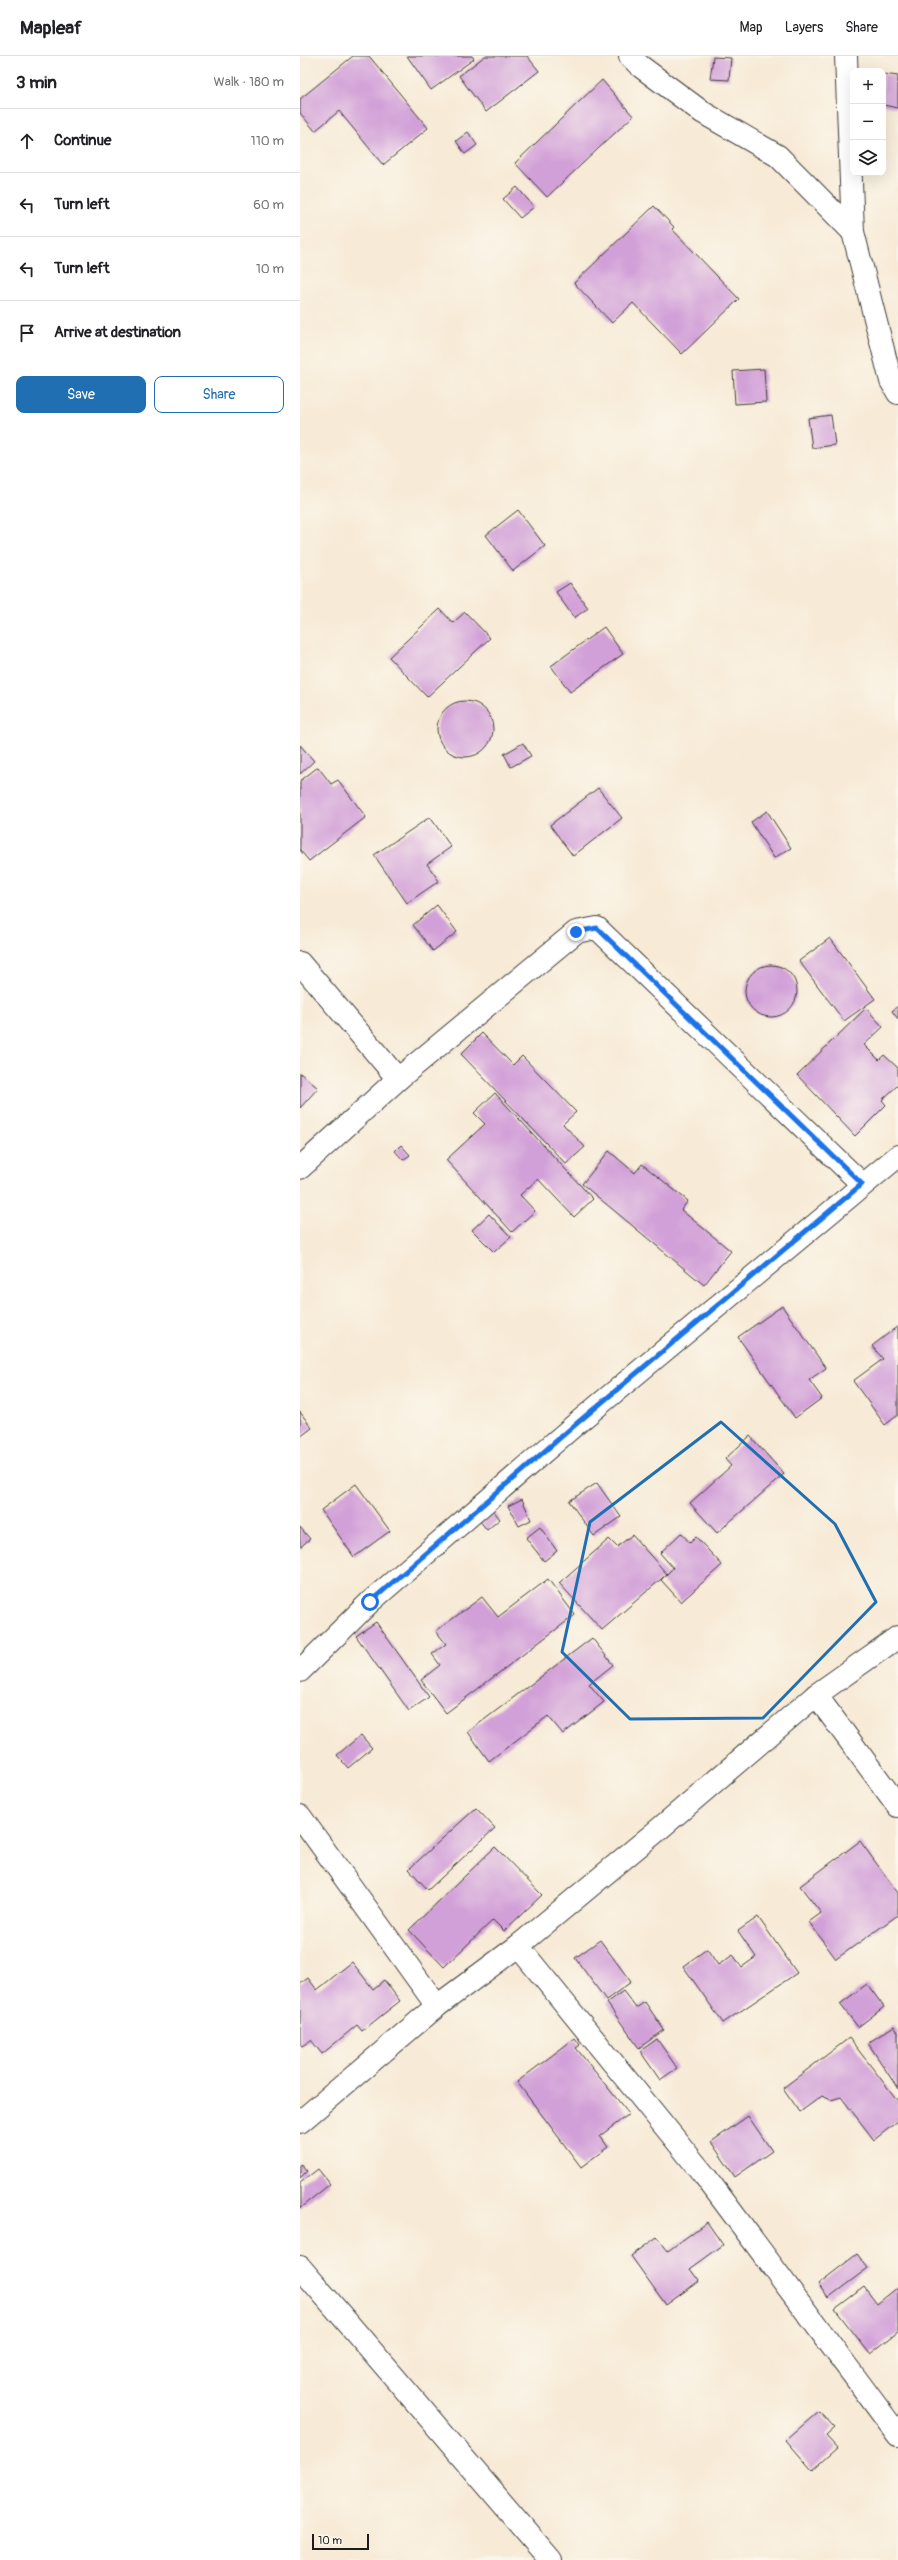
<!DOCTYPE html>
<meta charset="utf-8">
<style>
body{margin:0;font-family:Pangolin,sans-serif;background:#f6f6f6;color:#202124}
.controls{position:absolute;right:12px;top:12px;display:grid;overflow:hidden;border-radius:8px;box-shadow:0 4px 16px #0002}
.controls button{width:36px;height:36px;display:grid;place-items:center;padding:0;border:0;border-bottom:1px solid #e0e0e0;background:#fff;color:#202124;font:20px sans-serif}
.scale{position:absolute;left:12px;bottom:10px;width:57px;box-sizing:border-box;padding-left:4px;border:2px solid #1c1c1c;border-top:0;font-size:11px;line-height:14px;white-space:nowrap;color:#1c1c1c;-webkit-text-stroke:3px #fbf7ec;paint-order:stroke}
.stop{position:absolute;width:12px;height:12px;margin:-9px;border:3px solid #1a73e8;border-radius:50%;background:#fff}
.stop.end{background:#1a73e8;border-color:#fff;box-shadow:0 1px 4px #0008}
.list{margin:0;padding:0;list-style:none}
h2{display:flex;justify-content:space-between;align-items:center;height:52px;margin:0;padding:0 16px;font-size:17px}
h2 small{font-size:13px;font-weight:400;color:#757577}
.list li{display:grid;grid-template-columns:26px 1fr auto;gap:12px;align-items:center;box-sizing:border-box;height:64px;padding:0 16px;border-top:1px solid #e0e0e0}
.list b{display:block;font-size:15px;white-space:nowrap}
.list em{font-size:13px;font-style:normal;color:#757577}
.actions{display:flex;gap:8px;padding:12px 16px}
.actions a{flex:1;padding:9px 0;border:1px solid #1f6fb2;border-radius:8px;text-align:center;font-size:14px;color:#1f6fb2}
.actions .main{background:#1f6fb2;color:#fff}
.icon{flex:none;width:22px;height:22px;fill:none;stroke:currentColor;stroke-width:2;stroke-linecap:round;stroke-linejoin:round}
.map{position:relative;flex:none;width:598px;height:2504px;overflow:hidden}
header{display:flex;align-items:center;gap:24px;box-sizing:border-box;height:56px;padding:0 20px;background:#fff;border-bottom:1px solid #e0e0e0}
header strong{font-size:19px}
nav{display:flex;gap:22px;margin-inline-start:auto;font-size:14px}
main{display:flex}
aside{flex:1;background:#fff}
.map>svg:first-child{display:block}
.building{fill:#d2a0d8}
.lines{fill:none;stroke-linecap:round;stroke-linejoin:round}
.minor-casing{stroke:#3d3b38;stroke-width:24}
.minor{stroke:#fff;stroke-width:22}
.route{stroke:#1a73e8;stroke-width:5}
.marked{fill:none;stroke:#1f6fb2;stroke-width:3;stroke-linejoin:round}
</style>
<header>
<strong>Mapleaf</strong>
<nav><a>Map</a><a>Layers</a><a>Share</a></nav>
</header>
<main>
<aside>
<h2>3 min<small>Walk · 180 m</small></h2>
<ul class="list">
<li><svg class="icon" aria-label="ahead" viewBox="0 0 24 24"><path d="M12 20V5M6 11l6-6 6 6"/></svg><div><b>Continue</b></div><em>110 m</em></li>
<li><svg class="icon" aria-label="left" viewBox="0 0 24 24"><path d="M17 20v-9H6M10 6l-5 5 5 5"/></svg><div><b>Turn left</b></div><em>60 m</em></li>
<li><svg class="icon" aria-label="left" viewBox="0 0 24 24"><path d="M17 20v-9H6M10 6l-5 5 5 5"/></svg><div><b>Turn left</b></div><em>10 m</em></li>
<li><svg class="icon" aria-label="arrive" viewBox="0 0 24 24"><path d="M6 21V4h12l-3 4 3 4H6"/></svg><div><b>Arrive at destination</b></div></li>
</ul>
<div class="actions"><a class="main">Save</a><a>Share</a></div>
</aside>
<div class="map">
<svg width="598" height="2504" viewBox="0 0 598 2504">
<rect width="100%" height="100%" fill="#fbf7ec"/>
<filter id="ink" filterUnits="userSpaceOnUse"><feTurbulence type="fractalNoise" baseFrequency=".025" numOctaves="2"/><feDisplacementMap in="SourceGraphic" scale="8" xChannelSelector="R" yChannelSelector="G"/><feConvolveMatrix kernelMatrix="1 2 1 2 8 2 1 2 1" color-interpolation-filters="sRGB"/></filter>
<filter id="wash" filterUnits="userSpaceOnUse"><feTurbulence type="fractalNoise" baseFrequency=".012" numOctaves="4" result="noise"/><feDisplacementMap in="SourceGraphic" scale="16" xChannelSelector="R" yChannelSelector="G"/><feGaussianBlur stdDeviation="0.9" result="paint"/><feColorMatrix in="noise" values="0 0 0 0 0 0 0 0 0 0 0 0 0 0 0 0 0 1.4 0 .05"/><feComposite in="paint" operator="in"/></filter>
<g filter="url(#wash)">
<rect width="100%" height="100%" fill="#f7ead6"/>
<g id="blocks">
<g class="building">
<polygon points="53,0 69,0 128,72 83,109 39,55 15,75 0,57 0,43"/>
<polygon points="107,0 172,0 174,3 131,34"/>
<polygon points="185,0 227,0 239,15 186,56 159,20"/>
<polygon points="413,1 431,2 429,24 410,23"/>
<polygon points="583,18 598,20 598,52 583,49"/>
<polygon points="302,24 333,60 247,141 215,107"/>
<polygon points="168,76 177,89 165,98 156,85"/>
<polygon points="217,131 234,151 220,162 203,143"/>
<polygon points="354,150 374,171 372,173 439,243 382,298 333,247 312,267 274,227"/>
<polygon points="464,313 466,346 435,348 433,315"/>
<polygon points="531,359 535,389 512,392 508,362"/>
<polygon points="218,454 245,490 213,515 186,479"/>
<polygon points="270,527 288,552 274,562 256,536"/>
<polygon points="140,553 153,567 165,556 190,582 127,641 89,601"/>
<polygon points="304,571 323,598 270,636 251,610"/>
<circle cx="165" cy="673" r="28"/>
<polygon points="223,687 231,700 211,711 204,698"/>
<polygon points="0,689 14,705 0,718"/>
<polygon points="18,711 31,728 38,724 66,761 9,805 0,794 0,725"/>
<polygon points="298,732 322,762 273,800 250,769"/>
<polygon points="467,755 491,792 474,802 451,766"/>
<polygon points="130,761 151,791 127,808 139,825 107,847 74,799"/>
<polygon points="137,849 157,876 133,895 113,869"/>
<polygon points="530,882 575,943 544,965 499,905"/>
<circle cx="471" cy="935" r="26"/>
<polygon points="598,950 598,963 592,955"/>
<polygon points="566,952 583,971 564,989 579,1004 584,999 598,1012 598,1029 582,1044 586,1049 555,1080 497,1019"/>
<polygon points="182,977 213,1009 222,1000 276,1056 263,1068 285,1091 266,1108 161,998"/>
<polygon points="0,1017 18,1032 0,1052"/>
<polygon points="195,1037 293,1143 274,1161 238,1123 220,1139 235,1155 212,1176 146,1104 185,1068 174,1057"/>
<polygon points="101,1089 110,1099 103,1104 95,1095"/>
<polygon points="309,1095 335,1117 342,1108 388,1145 381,1154 431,1195 404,1229 282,1128"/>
<polygon points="189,1158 211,1181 194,1196 172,1174"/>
<polygon points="482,1250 526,1312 509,1324 522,1342 495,1362 438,1281"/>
<polygon points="598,1270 598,1359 585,1369 553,1325 583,1303 572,1290"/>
<polygon points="0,1356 12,1372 0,1381"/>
<polygon points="450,1380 484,1418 417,1477 390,1447 431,1410 425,1403"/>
<polygon points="297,1427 321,1461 294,1480 269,1445"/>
<polygon points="56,1428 90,1475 54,1501 21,1454"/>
<polygon points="222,1443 231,1464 219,1470 208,1450"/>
<polygon points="192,1453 200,1463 187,1474 179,1464"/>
<polygon points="0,1471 10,1483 0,1491"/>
<polygon points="240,1471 257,1495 244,1505 226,1482"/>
<polygon points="381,1477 390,1487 396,1481 422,1509 381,1546 361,1524 373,1512 360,1497"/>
<polygon points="332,1479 367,1518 302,1574 259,1527 309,1483 317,1491"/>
<polygon points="248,1523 275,1559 146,1657 121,1624 140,1609 132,1598 146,1588 136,1575 182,1541 198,1561"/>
<polygon points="76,1566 129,1641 109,1655 56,1580"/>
<polygon points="292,1582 313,1609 289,1628 304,1646 263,1678 248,1660 189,1705 168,1676"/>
<polygon points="61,1679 72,1692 48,1712 37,1699"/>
<polygon points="176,1752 195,1772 128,1834 109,1813"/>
<polygon points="560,1785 598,1837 598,1859 536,1903 509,1866 521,1857 500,1830"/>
<polygon points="195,1791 242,1839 204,1875 193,1864 144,1911 109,1874"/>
<polygon points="458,1861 497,1917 423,1967 383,1910 407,1893 418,1909 433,1899 442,1911 456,1901 438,1875"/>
<polygon points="300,1884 331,1926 306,1944 275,1902"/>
<polygon points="52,1906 73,1933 84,1924 100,1945 62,1975 57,1969 22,1998 11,1984 2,1990 0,1988 0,1928 8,1922 17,1934"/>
<polygon points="567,1928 584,1951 558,1971 540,1948"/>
<polygon points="323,1935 336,1952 345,1946 364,1974 339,1992 307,1947"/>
<polygon points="594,1970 598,1976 598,2033 568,1987"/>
<polygon points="275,1982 280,1989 276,1992 329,2058 300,2080 308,2091 281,2111 217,2026"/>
<polygon points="549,1982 598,2045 598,2065 574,2084 541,2041 531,2044 522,2040 500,2056 483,2032"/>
<polygon points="357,1983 377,2012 360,2024 340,1995"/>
<polygon points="448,2060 472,2095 435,2121 411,2086"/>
<polygon points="0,2107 7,2115 0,2122"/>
<polygon points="18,2113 30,2128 0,2152 0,2127"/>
<polygon points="407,2166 423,2189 390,2213 399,2225 366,2249 331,2200 357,2181 368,2195"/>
<polygon points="557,2198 568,2212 528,2242 518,2228"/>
<polygon points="564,2231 577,2248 598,2231 598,2276 570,2298 535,2253"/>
<polygon points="519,2355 535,2372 526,2380 537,2392 512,2414 486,2384"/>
</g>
</g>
</g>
<g filter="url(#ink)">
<use href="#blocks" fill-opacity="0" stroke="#3d3b38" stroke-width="1"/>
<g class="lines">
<g class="minor-casing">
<g id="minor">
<polyline points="330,0 340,10 402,56 478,100 553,176"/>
<polyline points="546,0 553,176 591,325 598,337"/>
<polyline points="0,907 98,1023"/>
<polyline points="0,1112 98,1023 276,876 297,872 562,1128"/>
<polyline points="0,1615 70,1546 276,1368 598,1100"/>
<polyline points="516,1639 598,1750"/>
<polyline points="0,1760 137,1950"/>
<polyline points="218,1890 405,2120 598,2379"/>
<polyline points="0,2066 137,1950 218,1890 358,1774 516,1639 598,1581"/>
<polyline points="0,2211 251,2504"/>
</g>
</g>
<use href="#minor" class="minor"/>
</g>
</g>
<g class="lines" filter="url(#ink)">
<polyline class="route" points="70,1546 276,1368 562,1128 297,872 276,876"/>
</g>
<path class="marked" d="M421,1366L535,1468L576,1546L463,1662L330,1663L262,1596L290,1466Z"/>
</svg>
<div class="controls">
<button>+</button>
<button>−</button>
<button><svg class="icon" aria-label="layers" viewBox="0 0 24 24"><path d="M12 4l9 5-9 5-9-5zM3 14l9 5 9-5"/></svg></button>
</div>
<div class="scale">10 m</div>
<div class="stop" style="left:70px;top:1546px"></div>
<div class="stop end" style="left:276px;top:876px"></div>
</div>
</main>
